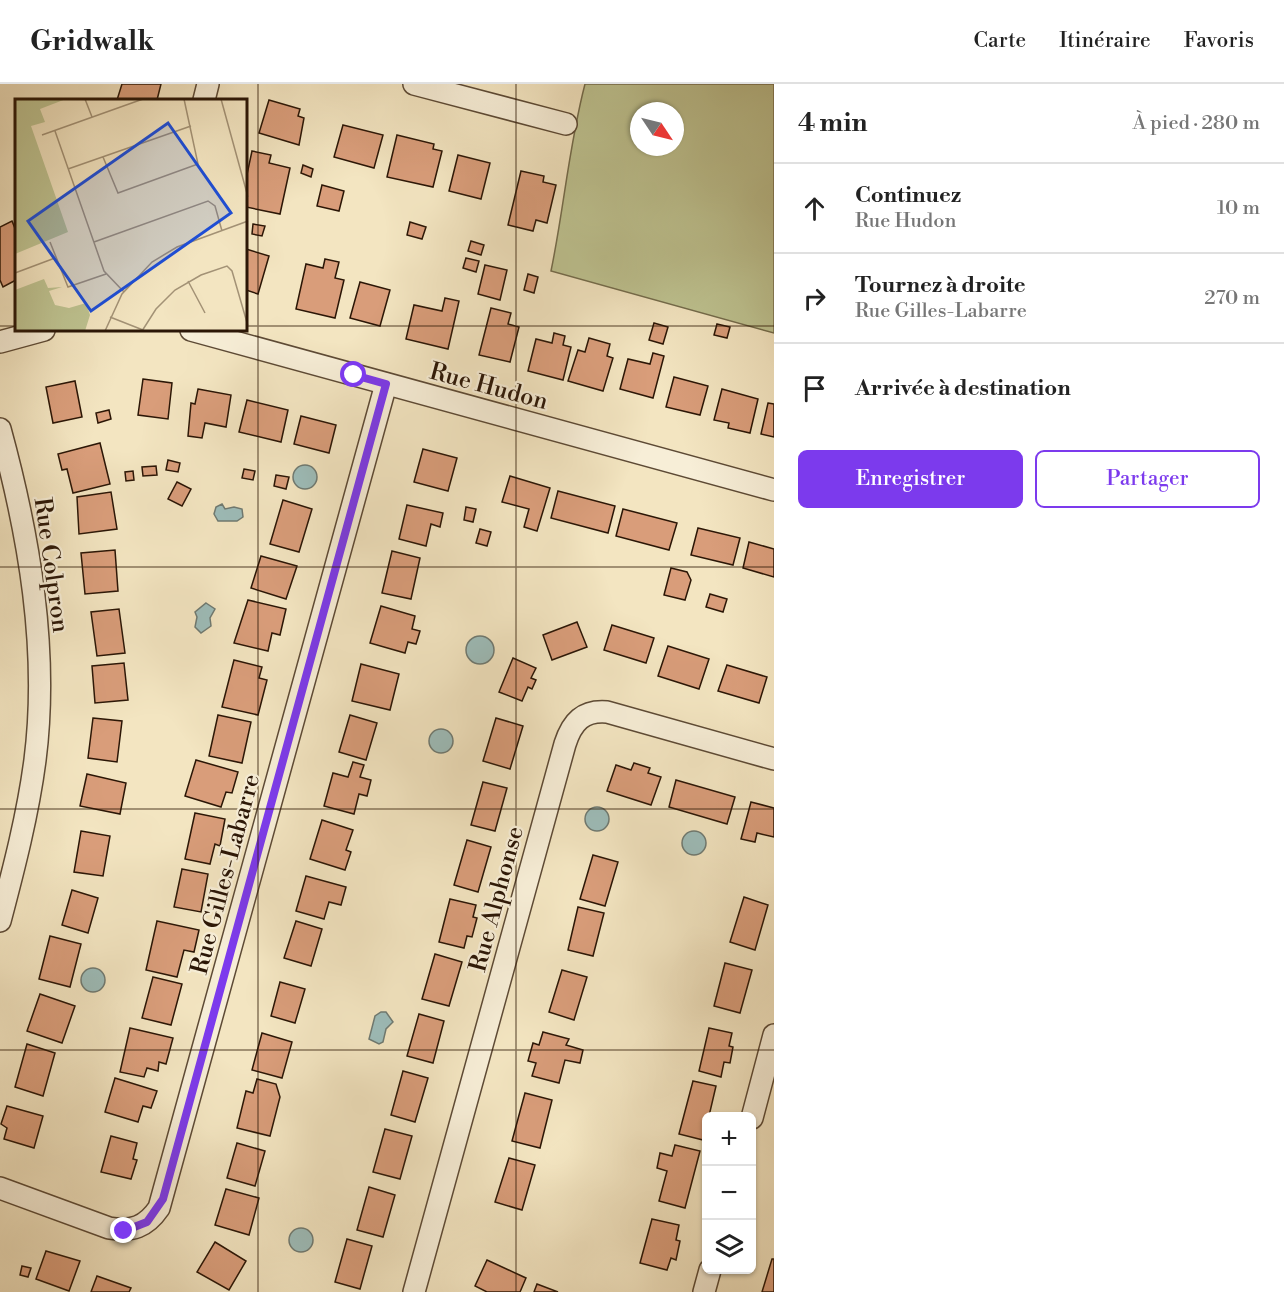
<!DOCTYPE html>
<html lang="fr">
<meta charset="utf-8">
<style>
body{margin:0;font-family:"Libre Bodoni",serif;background:#f2f2f2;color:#222}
.controls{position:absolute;right:18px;bottom:18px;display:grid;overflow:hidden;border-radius:9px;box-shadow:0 2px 4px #0004}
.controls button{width:54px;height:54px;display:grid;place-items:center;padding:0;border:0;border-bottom:2px solid #e0e0e0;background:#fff;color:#222;font:30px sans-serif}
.compass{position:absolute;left:630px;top:18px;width:54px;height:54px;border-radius:50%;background:#fff;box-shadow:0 2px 4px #0004;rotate:125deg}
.stop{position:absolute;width:18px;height:18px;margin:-14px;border:4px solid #7c3aed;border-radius:50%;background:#fff}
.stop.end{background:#7c3aed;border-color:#fff;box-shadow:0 2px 6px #0008}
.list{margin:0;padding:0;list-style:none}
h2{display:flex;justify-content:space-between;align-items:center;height:78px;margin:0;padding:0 24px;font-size:26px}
h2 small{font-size:20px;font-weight:400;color:#767676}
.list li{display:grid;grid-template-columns:39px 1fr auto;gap:18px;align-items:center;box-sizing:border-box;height:90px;padding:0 24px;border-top:2px solid #e0e0e0}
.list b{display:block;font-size:22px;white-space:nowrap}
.list p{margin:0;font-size:20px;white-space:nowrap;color:#767676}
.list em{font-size:20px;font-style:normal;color:#767676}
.actions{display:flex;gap:12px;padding:18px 24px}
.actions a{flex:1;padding:14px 0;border:2px solid #7c3aed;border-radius:9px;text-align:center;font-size:21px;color:#7c3aed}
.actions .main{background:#7c3aed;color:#fff}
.icon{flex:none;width:33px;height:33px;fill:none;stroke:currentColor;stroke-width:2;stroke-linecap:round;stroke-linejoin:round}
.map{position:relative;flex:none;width:774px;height:1208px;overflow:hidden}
header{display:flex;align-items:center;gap:36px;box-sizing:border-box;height:84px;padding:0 30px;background:#fff;border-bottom:2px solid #e0e0e0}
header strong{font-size:28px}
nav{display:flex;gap:33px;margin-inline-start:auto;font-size:21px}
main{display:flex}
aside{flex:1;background:#fff}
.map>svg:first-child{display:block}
.green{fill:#bec391;stroke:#746c4c;stroke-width:1.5;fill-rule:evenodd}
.water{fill:#9dbdba;stroke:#6f7a72;stroke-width:1.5}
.building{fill:#d99d7a;stroke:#2b1606;stroke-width:1.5}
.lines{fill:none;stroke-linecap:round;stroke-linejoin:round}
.minor-casing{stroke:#5d4a35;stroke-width:24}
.minor{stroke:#f7eed7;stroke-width:21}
.route{stroke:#7c3aed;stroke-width:8}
.grid{fill:none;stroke:#2b1606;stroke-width:1.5;stroke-opacity:0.55}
.labels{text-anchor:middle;stroke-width:4.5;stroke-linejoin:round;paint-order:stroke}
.street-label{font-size:24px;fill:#2b1606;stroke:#f7eed7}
.inset-road{fill:none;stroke:#a39276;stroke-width:1.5}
.view{fill:#1d4ed8;fill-opacity:0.15;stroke:#1d4ed8;stroke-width:3}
.inset-edge{fill:none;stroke:#2b1606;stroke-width:3}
</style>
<header>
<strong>Gridwalk</strong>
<nav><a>Carte</a><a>Itinéraire</a><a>Favoris</a></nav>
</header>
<main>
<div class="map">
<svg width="774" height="1208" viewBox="0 0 774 1208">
<rect width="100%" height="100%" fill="#f3e5c1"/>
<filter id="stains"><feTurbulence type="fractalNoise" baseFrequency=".00333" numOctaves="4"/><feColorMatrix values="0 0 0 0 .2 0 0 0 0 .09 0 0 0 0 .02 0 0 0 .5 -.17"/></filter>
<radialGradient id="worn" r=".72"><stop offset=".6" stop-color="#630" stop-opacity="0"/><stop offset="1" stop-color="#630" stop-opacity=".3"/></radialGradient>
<path class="green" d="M585,0H774V249L551,187C564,124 569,61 585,0ZM639,27H675V63H639Z"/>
<g class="water">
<circle cx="305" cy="393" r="12"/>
<polygon points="222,420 225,425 234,423 242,425 243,433 237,437 218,437 214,430 216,423"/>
<polygon points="206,519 215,525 210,534 211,542 201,549 195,543 197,533 195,528"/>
<circle cx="480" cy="566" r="14"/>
<circle cx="441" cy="657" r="12"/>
<circle cx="597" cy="735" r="12"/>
<circle cx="694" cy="759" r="12"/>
<circle cx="93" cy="896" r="12"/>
<polygon points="381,928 386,928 393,938 386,945 383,958 379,960 369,955 375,932"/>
<circle cx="301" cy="1156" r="12"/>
</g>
<g class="building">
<polygon points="122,0 161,0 157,16 117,16"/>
<polygon points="269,16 300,25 298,32 304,34 299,61 259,49"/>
<polygon points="343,41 383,51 374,84 334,73"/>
<polygon points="397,51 434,60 433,65 442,67 433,103 387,93"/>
<polygon points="252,67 271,71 269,79 290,84 280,130 246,123 246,95"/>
<polygon points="458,71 490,79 481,115 449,107"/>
<polygon points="303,81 313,85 311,93 301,89"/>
<polygon points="521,87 544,92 543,98 556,101 547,139 536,136 533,147 508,141"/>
<polygon points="322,101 344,107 339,127 317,122"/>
<polygon points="12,137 16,147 16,196 3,203 0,196 0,143"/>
<polygon points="410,138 426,143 422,155 407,151"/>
<polygon points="253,140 265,142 262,152 252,150"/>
<polygon points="471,157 484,161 481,171 468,167"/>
<polygon points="246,165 269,172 258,210 246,206"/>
<polygon points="466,174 479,177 476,188 463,184"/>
<polygon points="325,175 339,178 335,194 344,196 335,234 296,225 306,180 323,184"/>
<polygon points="485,181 507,186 500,216 478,210"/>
<polygon points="528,190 538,193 534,209 524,206"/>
<polygon points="360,198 390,206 380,242 350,234"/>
<polygon points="445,214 459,217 448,265 406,255 414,221 442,227"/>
<polygon points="491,224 511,229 508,240 519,243 510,278 479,271"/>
<polygon points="654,239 668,243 663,260 649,256"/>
<polygon points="717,240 730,243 727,254 714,251"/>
<polygon points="554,249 565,252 563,261 571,263 563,296 528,287 536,255 552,259"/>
<polygon points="589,254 610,260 607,272 613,274 603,307 568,297 578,266 585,268"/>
<polygon points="653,269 664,272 653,314 620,305 628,275 650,280"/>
<polygon points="674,293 708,302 700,331 666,323"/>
<polygon points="143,295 172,299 168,335 138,331"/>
<polygon points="75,297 82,333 53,339 46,303"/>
<polygon points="198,305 231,311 226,343 205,339 202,354 188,352 191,319 195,320"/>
<polygon points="722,305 758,315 750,349 728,344 729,339 714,336"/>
<polygon points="247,316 288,326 281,358 239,348"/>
<polygon points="768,319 774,320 774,353 761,350"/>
<polygon points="109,326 111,335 98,339 96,329"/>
<polygon points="301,332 336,341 329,369 294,360"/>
<polygon points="100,359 110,400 73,409 67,385 62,386 58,370"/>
<polygon points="423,365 457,374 448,407 414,398"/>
<polygon points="168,376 180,379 178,388 166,386"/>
<polygon points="156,382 157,391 143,392 142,383"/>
<polygon points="244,385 255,387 253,396 242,394"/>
<polygon points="133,387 134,396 126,397 125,388"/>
<polygon points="276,391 289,393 286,405 274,402"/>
<polygon points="510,392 550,404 537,447 524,443 529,425 502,418"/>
<polygon points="177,398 191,405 182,422 168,415"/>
<polygon points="558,407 615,422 608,449 551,434"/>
<polygon points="111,408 117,445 79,450 77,413"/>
<polygon points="283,416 312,425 299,468 270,460"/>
<polygon points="407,421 443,429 440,443 431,440 426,462 399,455"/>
<polygon points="466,423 476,425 473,438 464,436"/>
<polygon points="623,425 677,439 669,466 616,452"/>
<polygon points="698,444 740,454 733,481 691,471"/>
<polygon points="480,445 491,448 487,462 476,459"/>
<polygon points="749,458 774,465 774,493 743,484"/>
<polygon points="115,466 118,507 85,510 81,469"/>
<polygon points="392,467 420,474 411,515 382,509"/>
<polygon points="261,472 297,482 286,515 251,504"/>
<polygon points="671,484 687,488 691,496 685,516 664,511"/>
<polygon points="710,510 727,515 723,528 706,523"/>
<polygon points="248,516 286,525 280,551 272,549 268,567 234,559"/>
<polygon points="381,522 415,532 412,545 420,547 416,560 408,558 405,569 370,559"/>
<polygon points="119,525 125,569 97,572 91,528"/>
<polygon points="577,538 587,563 552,576 543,551"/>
<polygon points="612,541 654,554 646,579 604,566"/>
<polygon points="668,562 709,575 699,605 658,592"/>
<polygon points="513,574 536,584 531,594 536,596 532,605 528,603 522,617 499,608"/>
<polygon points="234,576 262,583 259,594 267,596 258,631 222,623"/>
<polygon points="124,579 128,616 95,619 92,582"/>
<polygon points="361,580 399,590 390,626 352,617"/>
<polygon points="727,581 767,593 759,619 718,607"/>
<polygon points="218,631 251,638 242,679 209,672"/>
<polygon points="350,631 377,639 366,676 339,668"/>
<polygon points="93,634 122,637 117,678 88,674"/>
<polygon points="496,634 523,642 510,685 483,677"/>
<polygon points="196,676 238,688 232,709 226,708 221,723 185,712"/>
<polygon points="353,678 364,681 360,693 371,696 367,712 359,710 354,730 324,722 333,689 348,693"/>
<polygon points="634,679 650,684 648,689 661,693 651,721 607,707 616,681 631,686"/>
<polygon points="87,690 126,699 120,730 80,722"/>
<polygon points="676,696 735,713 727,740 669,723"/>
<polygon points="483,698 507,704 495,747 471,741"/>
<polygon points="751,718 774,724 774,753 757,749 755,758 741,755"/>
<polygon points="195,729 225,735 220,762 215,760 210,780 185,775"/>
<polygon points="322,736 353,746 346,766 351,768 345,786 310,775"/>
<polygon points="81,747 110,752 103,792 74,788"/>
<polygon points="467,756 491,763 478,808 454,801"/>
<polygon points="593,771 618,778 605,822 580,815"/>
<polygon points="182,785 208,790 201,828 174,823"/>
<polygon points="306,792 346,803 341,821 329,818 324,835 296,827"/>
<polygon points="72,806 98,814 88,849 62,841"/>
<polygon points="744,813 768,821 755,866 730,858"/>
<polygon points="450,815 476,821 473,833 477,834 472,853 467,852 464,864 439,858"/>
<polygon points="578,823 604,829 593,872 568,866"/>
<polygon points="157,837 199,846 194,868 184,866 177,893 146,886"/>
<polygon points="296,837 322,845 311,882 284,874"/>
<polygon points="50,852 81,860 70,903 39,895"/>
<polygon points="435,870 462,878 449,922 422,915"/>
<polygon points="725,879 752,886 740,929 714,922"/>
<polygon points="562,886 587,893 574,936 549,928"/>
<polygon points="153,893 182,900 171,941 142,934"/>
<polygon points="280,898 305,905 295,939 271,932"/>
<polygon points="40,910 75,922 62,959 27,947"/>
<polygon points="419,930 444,937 433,979 407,972"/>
<polygon points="130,944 173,954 166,980 159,978 158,987 147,984 144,993 120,988"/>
<polygon points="709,944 732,949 729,962 733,963 730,979 724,978 721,993 699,987"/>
<polygon points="543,948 569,955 566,961 583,966 580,979 565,976 559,999 532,992 536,979 528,977 533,959 539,961"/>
<polygon points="262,949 292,958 282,994 252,986"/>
<polygon points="27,960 55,969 43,1012 15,1003"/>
<polygon points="403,987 428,994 415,1038 391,1031"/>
<polygon points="115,994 157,1007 151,1024 143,1022 138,1038 105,1028"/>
<polygon points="257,995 276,1000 280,1013 270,1052 237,1044 246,1007 253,1009"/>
<polygon points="693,997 716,1002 709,1032 706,1032 703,1056 679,1050"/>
<polygon points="525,1009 552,1016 540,1064 512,1057"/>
<polygon points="7,1022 43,1032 34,1064 4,1055 7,1044 1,1040"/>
<polygon points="385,1045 412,1052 400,1095 373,1088"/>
<polygon points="111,1052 137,1059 133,1075 137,1076 131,1095 101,1088"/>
<polygon points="237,1059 265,1067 255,1102 227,1094"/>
<polygon points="675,1061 700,1067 685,1124 659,1117 667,1087 657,1084 660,1069 672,1072"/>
<polygon points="509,1074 535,1081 522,1126 495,1118"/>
<polygon points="369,1103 395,1111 383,1153 357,1146"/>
<polygon points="226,1105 259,1114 249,1151 215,1141"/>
<polygon points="652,1135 679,1141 676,1156 680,1157 676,1176 671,1174 667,1186 640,1179"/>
<polygon points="347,1155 372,1162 360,1205 335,1198"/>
<polygon points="215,1158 246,1177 229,1206 197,1188"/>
<polygon points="46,1167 80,1177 69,1207 36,1195"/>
<polygon points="772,1175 774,1175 774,1208 762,1208"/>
<polygon points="487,1176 526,1194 520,1208 487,1208 475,1202"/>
<polygon points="22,1182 31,1184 28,1193 20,1191"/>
<polygon points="97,1192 131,1204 129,1208 91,1208"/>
<polygon points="537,1200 558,1208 534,1208"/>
</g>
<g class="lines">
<g class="minor-casing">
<g id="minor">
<polyline points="414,0 566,40"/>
<polyline points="204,16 208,0"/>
<polyline points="191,246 774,406"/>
<polyline points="0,258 44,246"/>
<path d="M0,345C29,451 49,566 35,676C28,730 14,784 0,837"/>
<polyline points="752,1034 774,951"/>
<path d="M0,1104L109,1144C132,1148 146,1143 159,1124L386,300"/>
<path d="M414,1208L565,660C572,638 583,626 607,628L774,675"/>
<polyline points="704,1208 710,1186"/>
</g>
</g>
<use href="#minor" class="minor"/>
</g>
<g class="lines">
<polyline class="route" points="124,1147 147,1138 163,1115 386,300 354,291"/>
</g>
<path class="grid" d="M258,0V1208M516,0V1208M0,242H16M246,242H774M0,483H774M0,725H774M0,966H774"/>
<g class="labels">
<g class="street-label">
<text transform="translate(489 302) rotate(15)" y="8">Rue Hudon</text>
<text transform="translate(52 481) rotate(82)" y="8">Rue Colpron</text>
<text transform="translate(225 790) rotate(-75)" y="8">Rue Gilles-Labarre</text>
<text transform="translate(496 815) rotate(-75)" y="8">Rue Alphonse</text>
</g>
</g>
<g transform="translate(15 15)">
<rect width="232" height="232" fill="#f3e5c1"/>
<path d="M0,0H51L25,10L30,23L16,27L53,133L0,155ZM29,180L33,189L47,188L34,192L40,206L54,209L71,204L75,216L70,232H0V191Z" fill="#bec391"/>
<path class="inset-road" d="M70,0L77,18M206,0L233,98M40,32L89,172L109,193M27,36L128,0M88,58L103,94L183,65L169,0M53,70L176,27M35,143L53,188L91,175M79,143L193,102L200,107L207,132M0,174L40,159M173,182L190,214M95,218L128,231M90,232L107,195L137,163L162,148L233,122M127,232L141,210L160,191L186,176L212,167L217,172L233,227"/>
<path class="view" d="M153,24L216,114L76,212L13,122Z"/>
<rect width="232" height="232" class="inset-edge"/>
</g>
<rect width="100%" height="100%" filter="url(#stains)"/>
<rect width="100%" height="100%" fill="url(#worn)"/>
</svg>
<div class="controls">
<button>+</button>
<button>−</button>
<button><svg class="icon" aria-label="layers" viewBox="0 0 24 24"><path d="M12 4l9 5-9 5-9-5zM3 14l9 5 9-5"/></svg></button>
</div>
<svg class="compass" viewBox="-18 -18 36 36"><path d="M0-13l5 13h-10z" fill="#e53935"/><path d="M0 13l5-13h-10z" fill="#767676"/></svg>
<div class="stop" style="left:354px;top:291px"></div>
<div class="stop end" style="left:124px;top:1147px"></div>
</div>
<aside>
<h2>4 min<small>À pied · 280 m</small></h2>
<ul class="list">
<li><svg class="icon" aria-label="ahead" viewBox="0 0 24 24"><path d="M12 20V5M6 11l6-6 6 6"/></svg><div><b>Continuez</b><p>Rue Hudon</p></div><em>10 m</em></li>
<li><svg class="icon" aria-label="right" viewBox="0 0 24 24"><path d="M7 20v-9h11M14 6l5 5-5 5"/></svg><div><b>Tournez à droite</b><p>Rue Gilles-Labarre</p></div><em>270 m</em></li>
<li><svg class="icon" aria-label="arrive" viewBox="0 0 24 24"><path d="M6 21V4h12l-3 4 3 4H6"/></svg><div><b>Arrivée à destination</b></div></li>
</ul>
<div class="actions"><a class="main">Enregistrer</a><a>Partager</a></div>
</aside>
</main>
